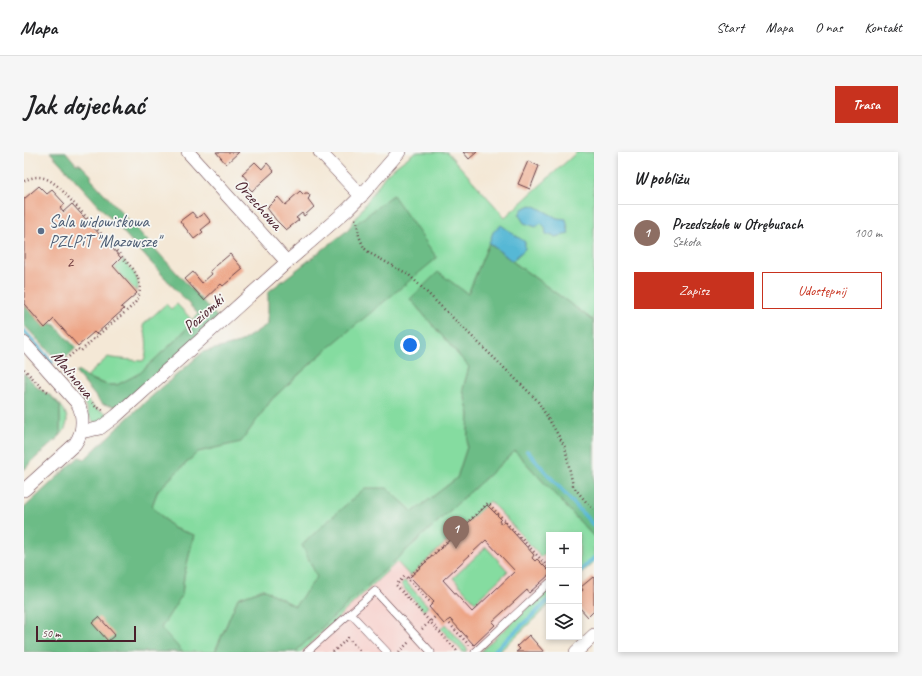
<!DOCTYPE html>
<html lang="pl">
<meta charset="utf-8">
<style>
body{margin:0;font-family:Caveat,sans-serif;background:#f6f6f6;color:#202124}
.controls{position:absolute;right:12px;bottom:12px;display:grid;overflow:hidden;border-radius:0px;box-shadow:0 2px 6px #0003}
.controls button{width:36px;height:36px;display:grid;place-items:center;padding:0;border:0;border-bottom:1px solid #e0e0e0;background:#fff;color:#202124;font:20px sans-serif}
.scale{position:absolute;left:12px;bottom:10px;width:100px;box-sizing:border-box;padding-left:4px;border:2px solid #4a1f2b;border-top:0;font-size:11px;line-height:14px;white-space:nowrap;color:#4a1f2b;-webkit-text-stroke:3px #f6f6f2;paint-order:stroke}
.you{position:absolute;left:386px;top:193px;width:14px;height:14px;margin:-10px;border:3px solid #fff;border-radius:50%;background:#1a73e8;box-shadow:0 0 0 6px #1a73e833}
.badge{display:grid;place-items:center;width:26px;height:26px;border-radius:50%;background:#c8321e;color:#fff;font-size:13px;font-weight:700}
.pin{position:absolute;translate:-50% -33px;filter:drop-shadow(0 1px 2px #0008)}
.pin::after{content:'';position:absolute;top:21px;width:14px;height:12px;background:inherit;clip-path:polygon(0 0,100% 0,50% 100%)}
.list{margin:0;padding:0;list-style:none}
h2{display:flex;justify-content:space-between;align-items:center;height:52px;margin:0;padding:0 16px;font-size:17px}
h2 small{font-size:13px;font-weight:400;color:#757577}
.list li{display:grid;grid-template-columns:26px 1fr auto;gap:12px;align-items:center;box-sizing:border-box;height:56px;padding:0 16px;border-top:1px solid #e0e0e0}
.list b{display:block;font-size:15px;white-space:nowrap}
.list p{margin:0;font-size:13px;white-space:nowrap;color:#757577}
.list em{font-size:13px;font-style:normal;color:#757577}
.actions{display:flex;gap:8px;padding:12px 16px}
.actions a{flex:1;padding:9px 0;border:1px solid #c8321e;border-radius:0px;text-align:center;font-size:14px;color:#c8321e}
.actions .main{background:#c8321e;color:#fff}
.icon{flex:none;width:22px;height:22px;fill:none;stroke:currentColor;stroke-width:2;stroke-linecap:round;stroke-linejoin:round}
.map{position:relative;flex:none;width:570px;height:500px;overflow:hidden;border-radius:0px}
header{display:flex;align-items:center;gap:24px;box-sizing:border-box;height:56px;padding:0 20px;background:#fff;border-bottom:1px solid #e0e0e0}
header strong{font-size:19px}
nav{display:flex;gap:22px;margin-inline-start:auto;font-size:14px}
.intro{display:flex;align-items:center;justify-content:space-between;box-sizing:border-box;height:96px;padding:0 24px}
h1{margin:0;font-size:28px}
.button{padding:10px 18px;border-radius:0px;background:#c8321e;color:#fff;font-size:14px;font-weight:700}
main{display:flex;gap:24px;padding:0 24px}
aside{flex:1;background:#fff;border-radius:0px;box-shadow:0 2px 6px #0003}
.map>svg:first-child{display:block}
.built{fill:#f7d0cc}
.green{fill:#85dca0;stroke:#687e66}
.forest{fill:#6cbc86;stroke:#5b6e58}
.water{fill:#57b8d5;stroke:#506c80}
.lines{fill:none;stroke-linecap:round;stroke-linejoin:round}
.stream{stroke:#57b8d5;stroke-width:4}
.building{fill:#eda485;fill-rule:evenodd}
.lane-casing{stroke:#643d45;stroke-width:8}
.street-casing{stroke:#643d45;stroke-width:14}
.path{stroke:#643d45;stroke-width:2.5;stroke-dasharray:1 3;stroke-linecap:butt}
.lane{stroke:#fff;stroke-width:7}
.street{stroke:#fff;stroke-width:13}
.service-dot{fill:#5c6f8a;stroke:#f6f6f2;stroke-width:1.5}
.labels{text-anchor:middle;stroke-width:3.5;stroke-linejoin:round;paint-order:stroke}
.number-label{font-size:15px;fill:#734042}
.street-label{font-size:17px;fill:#4a1f2b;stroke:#f6f6f2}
.service-label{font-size:17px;fill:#4e5e75;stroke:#f6f6f2;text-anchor:start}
</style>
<header>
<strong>Mapa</strong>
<nav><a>Start</a><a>Mapa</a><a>O nas</a><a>Kontakt</a></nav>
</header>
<div class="intro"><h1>Jak dojechać</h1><a class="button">Trasa</a></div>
<main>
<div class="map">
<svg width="570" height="500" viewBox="0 0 570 500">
<rect width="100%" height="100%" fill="#f6f6f2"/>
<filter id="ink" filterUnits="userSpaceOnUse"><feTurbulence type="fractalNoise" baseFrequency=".025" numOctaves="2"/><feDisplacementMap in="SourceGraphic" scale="8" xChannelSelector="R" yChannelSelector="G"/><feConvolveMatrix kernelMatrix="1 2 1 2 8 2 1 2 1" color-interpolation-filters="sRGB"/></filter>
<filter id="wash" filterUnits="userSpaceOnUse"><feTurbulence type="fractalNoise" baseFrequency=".012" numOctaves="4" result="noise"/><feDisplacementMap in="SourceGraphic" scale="16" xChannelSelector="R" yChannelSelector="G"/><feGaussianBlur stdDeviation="0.9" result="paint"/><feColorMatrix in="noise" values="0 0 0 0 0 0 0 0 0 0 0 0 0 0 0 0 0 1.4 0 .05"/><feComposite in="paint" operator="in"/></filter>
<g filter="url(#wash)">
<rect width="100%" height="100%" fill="#f4e8d6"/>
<polygon class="built" points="491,299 570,385 555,383 525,383 525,441 461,500 271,500"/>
<g class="green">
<polygon points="391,0 423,0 481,65 553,0 570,0 570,169 488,109 465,91 444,142 386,147 445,215 439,237 445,262 443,295 433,326 389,360 363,336 271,454 239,437 214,446 191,499 192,500 111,500 158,443 160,424 170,383 149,376 128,354 134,338 174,300 217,289 248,247 304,196 369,44 323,79 362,22"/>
<path d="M99,108C108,117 117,127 113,140L91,116Z"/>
<path d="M142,152L147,157L153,152L168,168L162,177L154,186L130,208L116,221L101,229L93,233H84L62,225L84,205L88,206L118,209L120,208C124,198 123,184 119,173Z"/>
<path d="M27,244C41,255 50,269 36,284V254Z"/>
<path d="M59,244L71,256L88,264L72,271C63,265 65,261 61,253C60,251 58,249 57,247Z"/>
<polygon points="491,299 570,385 570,410 555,424 555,383 525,383 525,397 517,405 466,349 386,424 373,410 277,500 271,500"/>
<polygon points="462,395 484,419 451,450 429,426"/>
<polygon points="381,429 404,454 400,459 377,433"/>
<polygon points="525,436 525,453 475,500 456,500"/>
<polygon points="421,472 444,498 442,500 439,500 417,477"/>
</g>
<g class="forest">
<polygon points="26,0 42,0 52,12 56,12 67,23 67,27 194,166 95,255 78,252 52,221 55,218 62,225 74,230 84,233 93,233 116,221 154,186 162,177 168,168 174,162"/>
<polygon points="369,43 413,106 304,196 248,247 217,290 174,300 134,338 128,354 149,376 170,383 160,424 158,443 137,476 159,500 0,500 0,356 55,305 61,307 112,258 179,200 215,191 244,172 244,140"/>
<polygon points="465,91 488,109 570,169 570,385 491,299 271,500 191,500 214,446 239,437 271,454 293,425 278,393 299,373 341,336 363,336 389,360 433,326 443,295 445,262 439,237 445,215 386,147 414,120 444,142"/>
<polygon points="0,153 21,176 27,171 29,173 30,172 52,196 37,210 35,210 0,173"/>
<polygon points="0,221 15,237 27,244 36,254 36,284 6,311 0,318"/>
</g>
<g class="water">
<polygon points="507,53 513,55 533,66 542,67 545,82 531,85 522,82 521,75 517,71 512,75 500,71 495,63 498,57"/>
<polygon points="477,73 501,90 501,97 488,109 465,91 469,80"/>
</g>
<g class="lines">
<g class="stream">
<polyline points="0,179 28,210"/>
<polyline points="503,299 570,374"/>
<polyline points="555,420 570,406"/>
<polyline points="469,500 525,448"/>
</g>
</g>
<g id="blocks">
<g class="building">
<polygon points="192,0 215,0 202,12"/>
<polygon points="439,0 453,0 445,7"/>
<polygon points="504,9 515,14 506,37 494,32"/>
<polygon points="231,10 238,17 243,11 250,19 228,39 223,34 226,31 218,22"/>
<polygon points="15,34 23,42 28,38 41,52 36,56 39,60 48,52 97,106 89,114 113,141 97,155 100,157 72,182 70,180 54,194 30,167 21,176 0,152 0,47"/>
<polygon points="276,39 280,43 281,41 284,41 286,43 285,46 284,47 290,55 280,64 278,61 272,66 275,68 262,78 252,68 243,56 254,45 261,53 267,48 266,48"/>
<polygon points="168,60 173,66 180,61 187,70 177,78 179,80 170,87 156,69"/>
<polygon points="206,102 219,117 199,134 197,132 180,148 161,127 169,120 178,131 188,122 186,119"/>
<path d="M463,353L477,367L475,369L477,372L480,370L510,403L508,406L511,409L513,407L525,419V423L505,441L503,438L468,470L471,473L450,493L426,467L420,472L405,455L410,450L386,425ZM462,388L491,419L448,460L419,428Z"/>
<polygon points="569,425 570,426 570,459 564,465 555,455 555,442 559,438 557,435"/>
<polygon points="75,465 91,483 84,489 68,471"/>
<polygon points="505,483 520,500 492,500 496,497 493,494"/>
</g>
</g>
</g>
<g filter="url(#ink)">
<use href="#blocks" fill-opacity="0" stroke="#643d45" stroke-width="1"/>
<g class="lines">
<g class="lane-casing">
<g id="lane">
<polyline points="326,461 363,500"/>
<polyline points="283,500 351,439 407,500"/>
<polyline points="451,500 525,431"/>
</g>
</g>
<g class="street-casing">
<g id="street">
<polyline points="164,0 263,110"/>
<polyline points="296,0 337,44"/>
<path d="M0,191L54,252C59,262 59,270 57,280"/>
<polyline points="0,338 51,292 54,287 57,280 76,276 92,264 263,110 323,58 337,44 375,0"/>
<polyline points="552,500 570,483"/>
</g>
</g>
<g class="path">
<path d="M0,29C15,21 24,26 36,36L109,117C115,126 118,136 114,146C111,153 100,161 94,166C81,177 69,187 57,199L54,197L35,213"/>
<polyline points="331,67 333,70 335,84 340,96 347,102 384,122 513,248 530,276 541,295 549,334 563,351 570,357"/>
<polyline points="0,217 18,236 26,241"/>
<polyline points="68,251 72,255 79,258"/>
<polyline points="384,426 464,351 525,416"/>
<polyline points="408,452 381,424 372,433 434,500"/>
<polyline points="423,469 445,493"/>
<polyline points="398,477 413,463"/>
<polyline points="309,500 324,486 337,500"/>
<polyline points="375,500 386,489"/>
</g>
<use href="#lane" class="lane"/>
<use href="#street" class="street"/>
</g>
</g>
<circle class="service-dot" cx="17" cy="79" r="4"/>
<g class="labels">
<g class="number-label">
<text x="46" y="115">2</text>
</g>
<g class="street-label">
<text transform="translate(235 52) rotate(48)" y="6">Orzechowa</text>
<text transform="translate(179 161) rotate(-42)" y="6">Poziomki</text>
<text transform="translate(49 222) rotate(51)" y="6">Malinowa</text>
</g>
<g class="service-label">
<text x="25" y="75">Sala widowiskowa<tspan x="25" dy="20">PZLPiT "Mazowsze"</tspan></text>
</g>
</g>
</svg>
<div class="controls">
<button>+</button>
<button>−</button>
<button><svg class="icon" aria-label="layers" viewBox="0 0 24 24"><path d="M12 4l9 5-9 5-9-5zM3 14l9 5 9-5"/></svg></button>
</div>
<div class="scale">50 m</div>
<div class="you"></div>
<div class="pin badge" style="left:432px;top:397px;background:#8d6e63">1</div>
</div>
<aside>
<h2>W pobliżu<small></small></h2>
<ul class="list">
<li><span class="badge" style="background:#8d6e63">1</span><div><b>Przedszkole w Otrębusach</b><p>Szkoła</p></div><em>100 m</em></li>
</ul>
<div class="actions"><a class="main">Zapisz</a><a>Udostępnij</a></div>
</aside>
</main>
